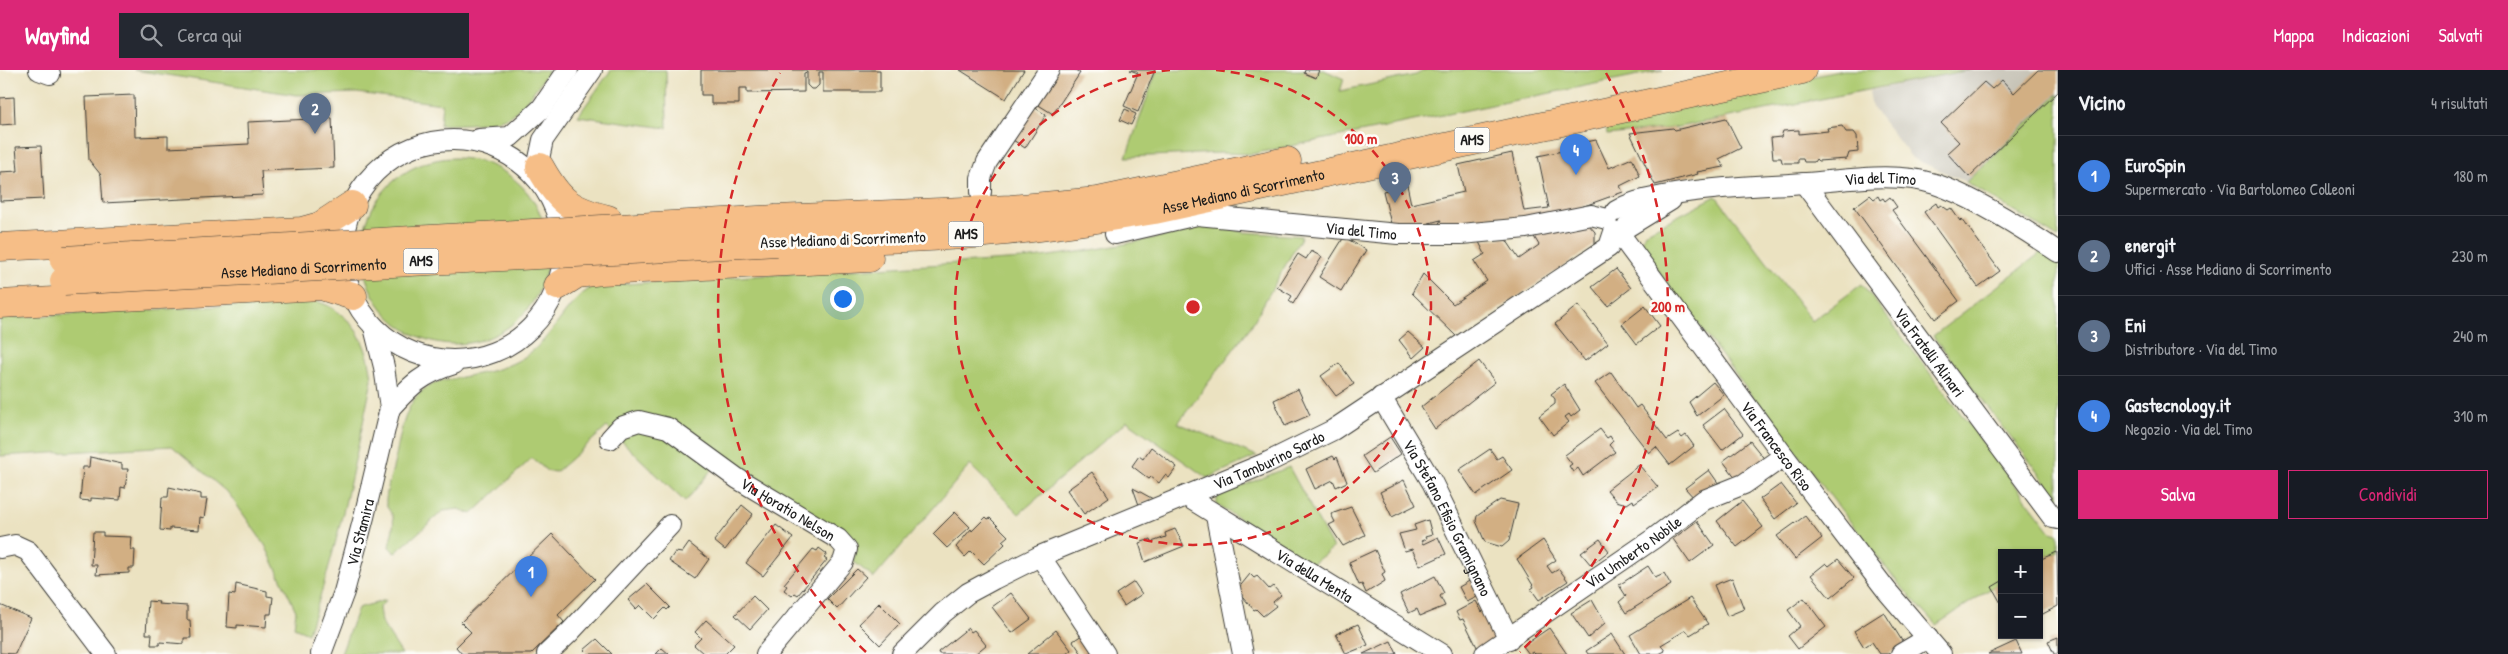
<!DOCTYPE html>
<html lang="it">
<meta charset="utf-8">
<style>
body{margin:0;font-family:"Patrick Hand",sans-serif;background:#242831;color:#f1f3f6}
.controls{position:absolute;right:15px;bottom:15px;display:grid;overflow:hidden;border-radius:0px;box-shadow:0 1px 4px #0004}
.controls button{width:45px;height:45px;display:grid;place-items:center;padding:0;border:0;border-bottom:1px solid #363941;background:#171b24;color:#f1f3f6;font:25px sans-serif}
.you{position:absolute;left:842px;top:228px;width:18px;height:18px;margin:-12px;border:4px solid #fff;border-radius:50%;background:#1a73e8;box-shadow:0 0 0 8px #1a73e833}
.badge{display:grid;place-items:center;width:32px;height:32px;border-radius:50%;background:#db2777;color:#fff;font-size:16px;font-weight:700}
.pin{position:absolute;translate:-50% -41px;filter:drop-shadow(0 1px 2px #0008)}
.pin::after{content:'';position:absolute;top:26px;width:18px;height:15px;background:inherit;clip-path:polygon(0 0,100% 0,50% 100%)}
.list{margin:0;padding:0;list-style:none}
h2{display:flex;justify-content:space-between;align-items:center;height:65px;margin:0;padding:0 20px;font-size:21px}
h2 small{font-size:16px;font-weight:400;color:#9ea1a6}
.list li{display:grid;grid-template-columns:32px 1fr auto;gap:15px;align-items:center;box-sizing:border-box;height:80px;padding:0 20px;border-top:1px solid #363941}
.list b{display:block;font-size:19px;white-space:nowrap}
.list p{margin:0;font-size:16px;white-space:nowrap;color:#9ea1a6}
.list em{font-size:16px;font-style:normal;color:#9ea1a6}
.actions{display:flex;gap:10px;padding:15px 20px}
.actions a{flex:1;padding:11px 0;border:1px solid #db2777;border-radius:0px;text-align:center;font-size:18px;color:#db2777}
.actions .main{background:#db2777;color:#fff}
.icon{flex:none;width:28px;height:28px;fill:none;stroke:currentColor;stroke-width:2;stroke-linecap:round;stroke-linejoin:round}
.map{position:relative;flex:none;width:2058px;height:584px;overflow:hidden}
header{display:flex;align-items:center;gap:30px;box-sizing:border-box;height:70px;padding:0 25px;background:#db2777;color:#fff}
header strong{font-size:24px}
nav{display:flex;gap:28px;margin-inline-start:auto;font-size:18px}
.search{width:350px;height:45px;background:#242831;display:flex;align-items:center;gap:12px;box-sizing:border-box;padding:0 18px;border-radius:0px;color:#9ea1a6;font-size:19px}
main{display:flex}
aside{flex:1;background:#171b24}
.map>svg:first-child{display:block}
.industrial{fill:#c8c4b8}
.green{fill:#aecb72;stroke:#657447}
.building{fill:#d2af83}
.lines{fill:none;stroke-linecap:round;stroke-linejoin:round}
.minor-casing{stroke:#3b3a35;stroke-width:22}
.highway-casing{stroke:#3b3a35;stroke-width:29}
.minor{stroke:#fff;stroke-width:20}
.highway{stroke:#f6be87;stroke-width:28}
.highway-bridge-casing{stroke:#3b3a35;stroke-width:29;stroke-linecap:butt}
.highway-bridge{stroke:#f6be87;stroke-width:28}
.ring{fill:none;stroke:#d62828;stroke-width:2.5;stroke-dasharray:9 6}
.labels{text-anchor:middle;stroke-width:5;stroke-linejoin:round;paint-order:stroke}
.shield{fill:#fdfcf7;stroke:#605f5e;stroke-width:1}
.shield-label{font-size:15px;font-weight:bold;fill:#1c1c1c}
.street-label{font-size:16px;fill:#1c1c1c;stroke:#fdfcf7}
.centre{fill:#d62828;stroke:#fdfcf7;stroke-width:2.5}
.ring-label{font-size:15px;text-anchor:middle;font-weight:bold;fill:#d62828;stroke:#fdfcf7;stroke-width:5;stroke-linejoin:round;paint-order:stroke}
</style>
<header>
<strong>Wayfind</strong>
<div class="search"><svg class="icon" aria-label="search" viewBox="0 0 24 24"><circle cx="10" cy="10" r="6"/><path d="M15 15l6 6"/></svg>Cerca qui</div>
<nav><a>Mappa</a><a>Indicazioni</a><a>Salvati</a></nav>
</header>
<main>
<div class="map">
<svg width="2058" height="584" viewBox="0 0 2058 584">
<rect width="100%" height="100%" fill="#fdfcf7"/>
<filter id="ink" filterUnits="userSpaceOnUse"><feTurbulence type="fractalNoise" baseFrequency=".02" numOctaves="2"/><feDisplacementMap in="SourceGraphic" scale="10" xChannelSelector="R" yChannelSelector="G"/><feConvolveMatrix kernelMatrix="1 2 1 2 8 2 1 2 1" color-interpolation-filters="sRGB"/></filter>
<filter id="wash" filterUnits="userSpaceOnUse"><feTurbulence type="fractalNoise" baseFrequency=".0096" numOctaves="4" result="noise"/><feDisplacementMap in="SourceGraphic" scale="20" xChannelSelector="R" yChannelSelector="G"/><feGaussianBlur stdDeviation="1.12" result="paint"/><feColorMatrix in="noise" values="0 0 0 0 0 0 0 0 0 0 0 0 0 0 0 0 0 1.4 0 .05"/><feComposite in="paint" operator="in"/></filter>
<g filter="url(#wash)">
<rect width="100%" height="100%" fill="#ebe2c1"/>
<polygon class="industrial" points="1969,0 2058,0 2058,168 1966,112 1912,88 1872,37 1869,21"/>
<g class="green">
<path d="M134,0H549C509,58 508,52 440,55L442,34L357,23L297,25Z"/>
<polygon points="611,0 666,0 667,58 578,46"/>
<polygon points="1157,0 1324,0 1344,9 1340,21 1416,5 1425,0 1663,0 1252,84 1220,83 1126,87"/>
<polygon points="1843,0 1969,0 1673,58 1607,65 1606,51"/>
<polygon points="2058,24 2058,168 1966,112"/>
<circle cx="455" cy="181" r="93"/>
<polygon points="1716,126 1812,251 1862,214 2051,462 2058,464 2058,481 2039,490 2039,483 2002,483 2002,511 1936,555 1899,514 1739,309 1642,179 1641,172 1645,163"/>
<path d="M1214,153L1242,162L1302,166L1251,256L1178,353L1257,386L1207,408L1127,351L1019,444L970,395L874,508L853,491L858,474L723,386L685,432L607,357L556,402L547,401L532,388L472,444L459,439L443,441L395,483L389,477C390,469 395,456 393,447C391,441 385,437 386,430C387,417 392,403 395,390C402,359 405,319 443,311C472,304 500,303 526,286C554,267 564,234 593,216L1023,189C1088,182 1151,171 1214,153Z"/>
<polygon points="2044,180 2058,189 2058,428 1933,266"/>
<path d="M316,231C352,242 369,274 372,310C354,396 337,481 308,563L294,557L296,541L265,475L229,424L172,376L0,386V248Z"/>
<polygon points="1289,397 1333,478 1312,494 1217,435 1217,428 1222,424"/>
<polygon points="386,530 379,538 381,552 402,584 341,584 358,538"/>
</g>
<g id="blocks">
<g class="building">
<polygon points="701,0 880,0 880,22 823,22 823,2 819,2 819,15 815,19 811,19 807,15 807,2 804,3 804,22 747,23 747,18 739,18 739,34 711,34 711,25 701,25"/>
<polygon points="960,0 1024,0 1006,29"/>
<polygon points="1058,0 1075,0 1080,3 1053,44 1037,34"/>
<polygon points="1130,0 1155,0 1138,42 1124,36 1138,3"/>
<polygon points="1305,0 1319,0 1316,8 1304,3"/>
<polygon points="2038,0 2058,0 2058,22 1969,107 1947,83 1959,72 1941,53 1984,12 1992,19 2002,10 2014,23"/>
<polygon points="134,25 135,67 168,66 168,78 249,74 248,52 332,48 334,98 261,101 263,125 103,133 101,105 89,90 86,27"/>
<polygon points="14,27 15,54 0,55 0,28"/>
<polygon points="1034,37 1046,45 1025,78 1013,70"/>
<polygon points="1125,39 1136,44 1131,55 1120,50"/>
<polygon points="1726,48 1741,78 1719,89 1724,97 1697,102 1698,104 1655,115 1630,63 1673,58 1675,60"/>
<polygon points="1842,56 1846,62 1854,62 1857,66 1858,82 1849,83 1847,89 1818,91 1816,89 1814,92 1804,92 1803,89 1798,89 1798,93 1784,93 1782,92 1781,88 1773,88 1771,68 1781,67 1783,61 1799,60 1799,64 1828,61 1827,58"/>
<polygon points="1596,70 1609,98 1632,88 1640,106 1620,116 1623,122 1551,148 1437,157 1441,150 1393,162 1383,121 1407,115 1411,134 1464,122 1458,95 1512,83 1524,141 1549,138 1538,86 1572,79 1571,75"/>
<polygon points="41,76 44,129 0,131 0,102 18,101 16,77"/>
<polygon points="1870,125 1874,129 1878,126 1880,130 1883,128 1885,131 1890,127 1897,137 1892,140 1959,231 1935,249 1854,137"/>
<polygon points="1936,133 1938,137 1941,135 1948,140 1951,138 1960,151 1962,149 2000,201 1978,217 1924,142"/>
<polygon points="1588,154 1595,162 1595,175 1457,267 1412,223 1423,204 1453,234 1487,211 1474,191 1485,184 1478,170 1505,168 1519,189 1539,175 1533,165"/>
<polygon points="1344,167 1366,180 1341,221 1319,207"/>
<polygon points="1311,181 1322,187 1293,234 1289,231 1292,226 1277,217 1298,184 1306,189"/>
<polygon points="1616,199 1631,218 1608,236 1592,217"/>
<polygon points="1578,235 1608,273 1585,291 1555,254"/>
<polygon points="1645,236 1660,256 1637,274 1622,254"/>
<polygon points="1408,262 1425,277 1413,288 1399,270"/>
<polygon points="1479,291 1495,312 1435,359 1421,337"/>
<polygon points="1339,293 1354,314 1336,326 1321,306"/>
<polygon points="1611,302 1636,338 1640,335 1667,370 1678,363 1682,368 1686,365 1694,376 1670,395 1656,377 1649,383 1595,313"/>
<polygon points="1713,312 1724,325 1697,346 1689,332"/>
<polygon points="1564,314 1580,340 1571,347 1569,344 1565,347 1569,352 1553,365 1539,346 1555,334 1555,329 1551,324"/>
<polygon points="1298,319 1310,345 1285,356 1274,330"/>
<polygon points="1724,339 1743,364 1722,380 1703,355"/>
<polygon points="1600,359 1607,368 1610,366 1613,371 1609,375 1615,382 1583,406 1578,398 1573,402 1569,396 1572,394 1565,385"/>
<polygon points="1390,367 1401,384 1373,403 1362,386"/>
<polygon points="1750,371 1766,391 1739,412 1723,391"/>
<polygon points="1151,377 1177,397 1169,408 1165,405 1159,413 1151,407 1149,409 1132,396 1139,386 1143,389"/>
<polygon points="1490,379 1497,389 1502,386 1512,400 1476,425 1459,400"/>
<polygon points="1333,386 1335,389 1337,387 1347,412 1336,417 1333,410 1315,419 1306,399"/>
<polygon points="90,387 122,394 122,399 128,399 125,418 121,417 120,430 91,428 91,431 80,430 83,397 89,397"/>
<polygon points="1639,395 1658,417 1634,433 1633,430 1627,434 1616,431 1607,420"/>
<polygon points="1709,400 1721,417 1695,429 1685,418"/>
<polygon points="1092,402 1109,427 1084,444 1067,420"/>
<polygon points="1404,410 1416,435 1392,447 1380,422"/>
<polygon points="1781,414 1796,433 1775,449 1760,429"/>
<polygon points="169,417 201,424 201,429 207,429 204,448 200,447 199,460 170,458 170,461 160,460 162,427 168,427"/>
<polygon points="1133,418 1153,429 1139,435"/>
<polygon points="1500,430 1518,434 1509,471 1502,477 1485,472 1476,451 1477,446"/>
<polygon points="1742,431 1763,457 1737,477 1717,451"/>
<polygon points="742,435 753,444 725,480 714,471"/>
<polygon points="1351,437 1365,465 1343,476 1329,455 1335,452 1331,444"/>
<polygon points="955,442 970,457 947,478 933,464"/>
<polygon points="1805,446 1822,468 1795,489 1777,466"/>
<polygon points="986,447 988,449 990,448 1008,466 1002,471 1005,474 984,494 971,481 965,487 956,477 971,459 972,461"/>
<polygon points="1428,450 1432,465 1425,467 1426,469 1421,471 1423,474 1438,467 1446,484 1420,496 1412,479 1405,481 1399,464 1416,460 1414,455"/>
<polygon points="1697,451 1714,475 1690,493 1673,469"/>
<polygon points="776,455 793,468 763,506 746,493"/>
<polygon points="1175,459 1184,476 1145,492 1139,473 1151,469 1152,472 1166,467 1165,463"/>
<polygon points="93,462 103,462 103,466 132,467 131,480 135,480 134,498 129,498 129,503 96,505 97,495 91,495"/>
<polygon points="552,464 595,509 558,545 564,552 531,584 462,584 456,577 471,562 461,552"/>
<polygon points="1600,469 1609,481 1591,495 1581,483"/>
<polygon points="1543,470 1556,490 1547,496 1552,503 1559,499 1568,511 1539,530 1531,519 1534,517 1517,489"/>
<polygon points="689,473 709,489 695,509 669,491 675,482 682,483"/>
<polygon points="819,478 827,484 824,488 827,490 798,525 795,523 792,526 784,520 787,516 784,514 813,479 817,481"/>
<polygon points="1375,480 1385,502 1382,504 1385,511 1366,523 1362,514 1359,515 1349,492"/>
<polygon points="2057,482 2058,536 2039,546 2039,490"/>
<polygon points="1838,489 1854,508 1830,528 1811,505 1826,493 1829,496"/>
<polygon points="1648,496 1655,507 1664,503 1671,515 1626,543 1619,532 1626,526 1619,515"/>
<polygon points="857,499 866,507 837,539 827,529"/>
<polygon points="1250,504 1254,508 1257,506 1269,519 1273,516 1281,525 1273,532 1276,536 1263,546 1256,539 1254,540 1237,520"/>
<polygon points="1435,506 1444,523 1440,526 1445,536 1420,546 1417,539 1409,543 1400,524"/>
<polygon points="1732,508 1744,539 1727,546 1714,515"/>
<polygon points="1471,510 1479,526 1467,532 1459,517"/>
<polygon points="2002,511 2002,535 1992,517"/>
<polygon points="1134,512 1142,524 1124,536 1116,524"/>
<polygon points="236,514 267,521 267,526 273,527 271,544 267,544 266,557 237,555 237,558 227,557 229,524 235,525"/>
<polygon points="647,514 670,537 667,540 665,538 654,549 640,535 636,539 628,530"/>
<polygon points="1011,523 1031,549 1012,563 992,537"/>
<polygon points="753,526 767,540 750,559 735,545"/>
<polygon points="1690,528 1708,554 1690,565 1686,560 1661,575 1665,581 1659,584 1641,584 1630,565"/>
<polygon points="1804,528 1826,557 1798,579 1788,566 1800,556 1788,540"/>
<polygon points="1592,530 1605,553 1588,568 1571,543"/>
<polygon points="148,531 159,532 158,534 187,536 187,550 190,550 191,568 184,568 184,574 160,572 160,575 151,575 152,564 146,564"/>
<polygon points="1476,531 1482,542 1486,539 1500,568 1479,581 1463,549 1460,550 1456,542"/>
<polygon points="879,533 900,554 880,575 859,554"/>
<polygon points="0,535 31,548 15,584 0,583"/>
<polygon points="1884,542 1904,574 1888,584 1880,584 1872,572 1864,577 1854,561"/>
<polygon points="706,550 734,575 725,584 704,584 694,575 701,568 695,562"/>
<polygon points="1358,554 1368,575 1346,584 1336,564"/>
<polygon points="968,558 971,562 974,560 986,575 975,584 939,584 938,582"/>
<polygon points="1549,558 1567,584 1535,584 1533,582 1529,584 1523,576"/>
<polygon points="1056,560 1071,580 1066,584 1027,584"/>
<polygon points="1612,564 1625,584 1588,584 1586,581"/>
<polygon points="1082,565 1093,581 1089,584 1082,584 1073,571"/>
<polygon points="2058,567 2058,584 2054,584 2048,571"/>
<polygon points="597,569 612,584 588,584 584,580"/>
<polygon points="1391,571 1397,584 1363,584"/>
<polygon points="2016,571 2022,584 1988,584"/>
<polygon points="662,578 669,584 656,584"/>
</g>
</g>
</g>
<g filter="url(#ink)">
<use href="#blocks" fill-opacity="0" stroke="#3b3a35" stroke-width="1"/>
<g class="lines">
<g class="minor-casing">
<g id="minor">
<polyline points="39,0 50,4"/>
<polyline points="479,69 510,67 541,39 568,0"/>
<circle cx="453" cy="180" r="110"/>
<polyline points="540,110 539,89 543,70 592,0"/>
<path id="s1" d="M1804,113L2053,448L2058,449"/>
<polyline points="981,122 981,108 987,92 1049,0"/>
<path id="s2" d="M1616,141C1631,131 1646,130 1663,126C1710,117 1758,116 1806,113C1847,110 1895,101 1935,114C1974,127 2024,159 2058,182"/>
<polyline points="1627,157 1671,130"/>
<path id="s3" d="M1619,163L1784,386L1887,521L1941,584"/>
<path id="s4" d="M1115,164L1197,145L1398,164H1461L1526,158L1591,145L1607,149"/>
<path id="s5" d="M1381,327L1432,412L1509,569"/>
<path d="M390,338C412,314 422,304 454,294"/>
<path id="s6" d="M610,369L621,357L639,351L668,358L738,409L838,469L847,479L843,492L766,584"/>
<path id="s7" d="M1186,426L1442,584"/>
<polyline points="1216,446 1243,584"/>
<polyline points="0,478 15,475 28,481 106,584"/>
<polyline points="1040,486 1105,584"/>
<path id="s8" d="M321,584L344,522L364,447L390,338L384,297L374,257"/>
<polyline points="547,584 570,562 670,455"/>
<path id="s9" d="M902,584L943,543L968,523L994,509L1040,486L1266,393L1333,360L1609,177L1614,162"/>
<path id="s10" d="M1485,584L1653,469L1704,430L1744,414L1784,386"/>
<polyline points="1901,584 1928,568"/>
</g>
</g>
<g class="highway-casing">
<g id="highway">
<path d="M540,97C559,131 570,140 608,149"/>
<polyline points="776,149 1011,139 1098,131 1287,91"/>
<path id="s11" d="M777,172C853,170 930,169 1006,161C1056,156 1105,148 1154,140L1802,0"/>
<polyline points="0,177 302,161 320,156 352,135"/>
<polyline points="558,216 577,204 601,201 869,188"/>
<polyline points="0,234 321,216 353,226"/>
</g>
</g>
<use href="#minor" class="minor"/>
<use href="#highway" class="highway"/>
<g class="highway-bridge-casing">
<g id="highway-bridge">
<polyline points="64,190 776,149"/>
<path id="s12" d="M64,211L777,172"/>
</g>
</g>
<use href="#highway-bridge" class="highway-bridge"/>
</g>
</g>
<g class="ring">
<path d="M1216 0A238 238 0 1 1 1170 0"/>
<path d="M866 582A475 475 0 0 1 780 3M1606 3A475 475 0 0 1 1520 582"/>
</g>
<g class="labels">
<g class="shield">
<rect x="1454.5" y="57.5" width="35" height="25" rx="4"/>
<rect x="948.5" y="151.5" width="35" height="25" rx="4"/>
<rect x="403.5" y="178.5" width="35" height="25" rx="4"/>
</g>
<g class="shield-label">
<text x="1472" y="75">AMS</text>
<text x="966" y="169">AMS</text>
<text x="421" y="196">AMS</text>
</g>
<g class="street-label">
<text dy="6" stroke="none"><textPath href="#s2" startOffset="268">Via del Timo</textPath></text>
<text dy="6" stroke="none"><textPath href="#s11" startOffset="470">Asse Mediano di Scorrimento</textPath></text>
<text dy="6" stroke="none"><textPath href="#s4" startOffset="249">Via del Timo</textPath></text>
<text transform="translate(843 169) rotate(-2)" y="6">Asse Mediano di Scorrimento</text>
<text dy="6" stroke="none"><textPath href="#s12" startOffset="240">Asse Mediano di Scorrimento</textPath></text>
<text dy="6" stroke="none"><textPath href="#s1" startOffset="211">Via Fratelli Alinari</textPath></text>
<text dy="6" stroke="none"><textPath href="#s3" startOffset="265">Via Francesco Riso</textPath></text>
<text dy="6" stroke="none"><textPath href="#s9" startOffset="419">Via Tamburino Sardo</textPath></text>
<text dy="6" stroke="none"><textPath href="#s6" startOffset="210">Via Horatio Nelson</textPath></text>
<text dy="6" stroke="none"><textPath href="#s5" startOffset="138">Via Stefano Efisio Gramignano</textPath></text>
<text dy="6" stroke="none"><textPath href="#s8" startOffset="128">Via Stamira</textPath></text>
<text dy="6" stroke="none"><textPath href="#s10" startOffset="180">Via Umberto Nobile</textPath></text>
<text dy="6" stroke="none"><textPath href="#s7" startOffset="151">Via della Menta</textPath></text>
</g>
</g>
<circle cx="1193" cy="237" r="8" class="centre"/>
<g class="ring-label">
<text x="1361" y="74">100 m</text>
<text x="1668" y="242">200 m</text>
</g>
</svg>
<div class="controls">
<button>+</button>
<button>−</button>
</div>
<div class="you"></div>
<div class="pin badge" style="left:531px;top:527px;background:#3f7fe0">1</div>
<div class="pin badge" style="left:315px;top:64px;background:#5c6f8a">2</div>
<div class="pin badge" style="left:1395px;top:133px;background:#5c6f8a">3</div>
<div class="pin badge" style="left:1576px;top:105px;background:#3f7fe0">4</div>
</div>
<aside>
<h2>Vicino<small>4 risultati</small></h2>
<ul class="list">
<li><span class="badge" style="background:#3f7fe0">1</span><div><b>EuroSpin</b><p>Supermercato · Via Bartolomeo Colleoni</p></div><em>180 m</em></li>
<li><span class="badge" style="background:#5c6f8a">2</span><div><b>energit</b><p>Uffici · Asse Mediano di Scorrimento</p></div><em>230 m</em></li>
<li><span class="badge" style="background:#5c6f8a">3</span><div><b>Eni</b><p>Distributore · Via del Timo</p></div><em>240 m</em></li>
<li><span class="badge" style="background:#3f7fe0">4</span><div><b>Gastecnology.it</b><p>Negozio · Via del Timo</p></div><em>310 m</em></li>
</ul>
<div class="actions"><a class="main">Salva</a><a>Condividi</a></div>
</aside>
</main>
